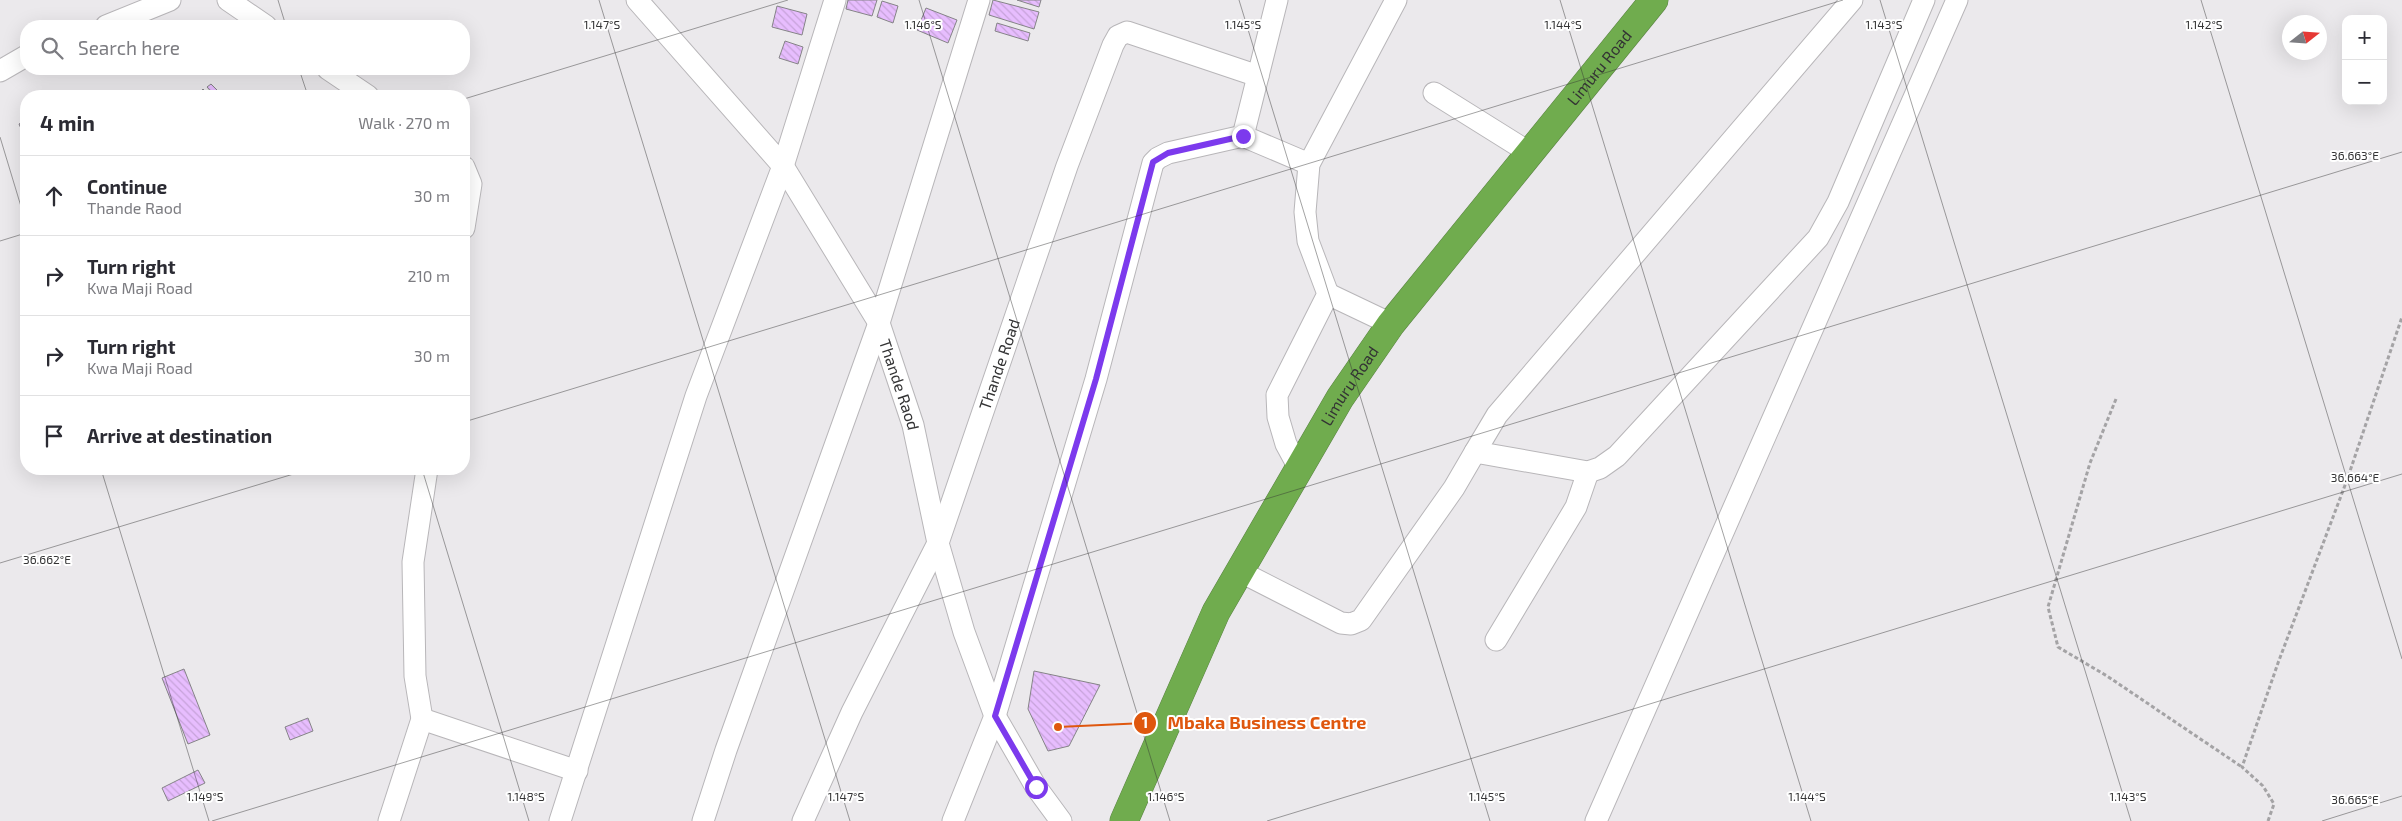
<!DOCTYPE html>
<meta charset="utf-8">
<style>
body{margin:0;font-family:"Exo 2",sans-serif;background:#f7f7f7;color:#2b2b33}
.controls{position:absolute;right:15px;top:15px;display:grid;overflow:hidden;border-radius:10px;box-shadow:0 5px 20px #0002}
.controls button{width:45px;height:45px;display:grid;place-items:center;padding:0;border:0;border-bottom:1px solid #e1e1e2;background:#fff;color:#2b2b33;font:25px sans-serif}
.compass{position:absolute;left:2282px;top:15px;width:45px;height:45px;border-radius:50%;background:#fff;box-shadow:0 5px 20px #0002;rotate:73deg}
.stop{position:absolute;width:15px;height:15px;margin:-11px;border:4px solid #7c3aed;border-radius:50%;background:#fff}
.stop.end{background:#7c3aed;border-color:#fff;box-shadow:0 1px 5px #0008}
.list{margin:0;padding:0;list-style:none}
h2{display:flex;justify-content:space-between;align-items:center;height:65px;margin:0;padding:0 20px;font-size:21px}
h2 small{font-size:16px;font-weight:400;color:#7c7c81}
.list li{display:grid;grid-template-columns:32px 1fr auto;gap:15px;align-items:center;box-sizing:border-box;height:80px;padding:0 20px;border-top:1px solid #e1e1e2}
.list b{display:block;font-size:19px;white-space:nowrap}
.list p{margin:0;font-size:16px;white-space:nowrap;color:#7c7c81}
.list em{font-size:16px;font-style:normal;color:#7c7c81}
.icon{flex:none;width:28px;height:28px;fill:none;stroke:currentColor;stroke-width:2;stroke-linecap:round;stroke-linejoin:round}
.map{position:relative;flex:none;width:2402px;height:821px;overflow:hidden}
.search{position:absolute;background:#fff;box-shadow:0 5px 20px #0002;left:20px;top:20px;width:450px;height:55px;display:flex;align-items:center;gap:12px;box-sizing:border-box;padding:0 18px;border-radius:20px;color:#7c7c81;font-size:19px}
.panel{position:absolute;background:#fff;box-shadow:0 5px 20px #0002;left:20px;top:90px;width:450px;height:385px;border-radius:20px}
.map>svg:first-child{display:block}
.building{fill:url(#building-back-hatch);stroke:#858487}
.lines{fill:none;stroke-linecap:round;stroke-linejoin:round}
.minor-casing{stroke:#b8b6b9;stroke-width:23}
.highway-casing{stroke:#5b8245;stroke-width:29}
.path{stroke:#a4a3a5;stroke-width:3;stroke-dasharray:4 2.5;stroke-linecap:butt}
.minor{stroke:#fff;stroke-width:21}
.highway{stroke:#70ac4e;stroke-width:28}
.route{stroke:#7c3aed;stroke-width:6}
.ticks{fill:none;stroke:#333334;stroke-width:1;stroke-opacity:0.45}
.labels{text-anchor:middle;stroke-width:4;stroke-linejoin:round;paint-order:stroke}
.street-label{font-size:16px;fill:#333334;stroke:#fff}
.ticks-label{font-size:12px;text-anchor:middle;fill:#333334;stroke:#fff;stroke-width:4;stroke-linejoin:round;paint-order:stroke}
.leader{fill:none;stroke:#df570e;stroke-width:2}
.callout-dot{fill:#df570e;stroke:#fff;stroke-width:2}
.mark-label{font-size:15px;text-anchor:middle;font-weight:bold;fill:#fff}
.callout-label{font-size:18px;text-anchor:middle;font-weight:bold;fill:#df570e;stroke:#fff;stroke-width:4;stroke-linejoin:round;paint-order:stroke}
</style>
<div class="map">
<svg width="2402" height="821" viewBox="0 0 2402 821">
<defs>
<pattern id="building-back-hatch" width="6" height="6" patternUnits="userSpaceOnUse" patternTransform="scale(1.25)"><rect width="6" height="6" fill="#e7bdfe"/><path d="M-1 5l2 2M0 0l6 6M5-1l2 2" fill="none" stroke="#c7a3da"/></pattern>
</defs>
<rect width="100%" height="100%" fill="#ebe9ec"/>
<g class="building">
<polygon points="848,0 877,0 872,16 846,9"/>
<polygon points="993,0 1039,12 1034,29 989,15"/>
<polygon points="1017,0 1041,0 1039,7"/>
<polygon points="882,1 898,6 893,23 877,17"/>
<polygon points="777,6 807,14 802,35 772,27"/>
<polygon points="926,8 957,20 948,43 917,30"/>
<polygon points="997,23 1030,33 1028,41 995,31"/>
<polygon points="785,41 803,47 798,64 779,58"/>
<polygon points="211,84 219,92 214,95 207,87"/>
<polygon points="203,89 210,96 196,96"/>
<polygon points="26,120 26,140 19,124"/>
<polygon points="184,669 210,735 188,744 162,678"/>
<polygon points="1034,671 1100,685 1069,746 1048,751 1028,709"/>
<polygon points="308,718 313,731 290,740 285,727"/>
<polygon points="198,770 205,783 168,801 162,788"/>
</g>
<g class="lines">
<g class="minor-casing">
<g id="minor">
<polyline points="228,0 266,26"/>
<path id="s1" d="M637,0L783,166L879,323L913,425L938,543L964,632L995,716L1036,787L1061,821"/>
<polyline points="106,26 170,0"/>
<polyline points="328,69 368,96"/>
<polyline points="0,71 26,56"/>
<polyline points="1434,93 1530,153"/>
<polyline points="1243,136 1277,0"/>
<polyline points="1243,136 1309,164"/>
<polyline points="464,167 471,184 464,228"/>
<polyline points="1328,294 1391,324"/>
<polyline points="1475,452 1497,415 1852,0"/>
<polyline points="1299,468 1286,444 1278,417 1277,395 1328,294 1308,241 1305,212 1309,164 1396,0"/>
<polyline points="1239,571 1341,623 1351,624 1361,620 1454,488 1475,452 1588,472 1600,468 1617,456 1818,238 1838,202 1924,0"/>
<polyline points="1496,640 1576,507 1588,472"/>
<polyline points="422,719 577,771"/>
<polyline points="389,821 422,719 415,676 413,562 427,469"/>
<polyline points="560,821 696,396 783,166 835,0"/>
<polyline points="703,821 726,750 879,323 979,0"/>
<path id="s2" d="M803,821L852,712L938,543L1067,166L1113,45L1118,36L1127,32L1258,76"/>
<polyline points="953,821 995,716 1096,379 1153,163 1158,158 1168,153 1243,136"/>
<polyline points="1596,821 1957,0"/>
</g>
</g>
<g class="highway-casing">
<g id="highway">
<path id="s3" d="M1124,821L1216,612L1340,398L1391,324L1654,0"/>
</g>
</g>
<g class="path">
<polyline points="2116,399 2090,463 2048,607 2058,647 2107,676 2242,767"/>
<polyline points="2268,821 2274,804 2263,786 2242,767 2278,663 2347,480 2402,317"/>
</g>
<use href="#minor" class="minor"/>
<use href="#highway" class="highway"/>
</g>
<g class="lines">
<polyline class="route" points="1036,787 995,716 1096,379 1153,162 1168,153 1243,136"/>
</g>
<path class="ticks" d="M278,0L286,26M599,0L850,821M919,0L1170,821M1239,0L1490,821M1560,0L1811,821M1880,0L2131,821M2201,0L2402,659M299,69L308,96M464,99L788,0M0,137L26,223M0,241L26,233M464,422L1843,0M101,469L209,821M422,469L529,821M0,563L310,469M212,821L2402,152M1267,821L2402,474M2322,821L2402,796"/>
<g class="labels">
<g class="street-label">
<text dy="6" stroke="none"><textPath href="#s3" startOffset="896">Limuru Road</textPath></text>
<text dy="6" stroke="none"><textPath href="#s2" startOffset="498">Thande Road</textPath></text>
<text dy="6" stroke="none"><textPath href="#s1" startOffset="470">Thande Raod</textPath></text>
<text dy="6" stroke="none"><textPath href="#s3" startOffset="491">Limuru Road</textPath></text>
</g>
</g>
<g class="ticks-label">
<text x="602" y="29">1.147°S</text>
<text x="923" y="29">1.146°S</text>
<text x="1243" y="29">1.145°S</text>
<text x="1563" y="29">1.144°S</text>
<text x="1884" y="29">1.143°S</text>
<text x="2204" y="29">1.142°S</text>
<text x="2355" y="160">36.663°E</text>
<text x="2355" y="482">36.664°E</text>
<text x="47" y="564">36.662°E</text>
<text x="205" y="801">1.149°S</text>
<text x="526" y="801">1.148°S</text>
<text x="846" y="801">1.147°S</text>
<text x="1166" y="801">1.146°S</text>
<text x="1487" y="801">1.145°S</text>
<text x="1807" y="801">1.144°S</text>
<text x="2128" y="801">1.143°S</text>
<text x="2355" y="804">36.665°E</text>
</g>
<path class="leader" d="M1058 727L1145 723"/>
<g class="callout-dot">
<circle cx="1058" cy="727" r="5"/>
<circle cx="1145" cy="723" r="12"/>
</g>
<g class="mark-label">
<text x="1145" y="728">1</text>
</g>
<g class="callout-label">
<text x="1267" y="729">Mbaka Business Centre</text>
</g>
</svg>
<div class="controls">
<button>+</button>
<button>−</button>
</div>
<svg class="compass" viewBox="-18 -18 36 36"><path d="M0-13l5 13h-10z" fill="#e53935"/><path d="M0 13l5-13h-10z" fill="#7c7c81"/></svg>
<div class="stop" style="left:1036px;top:787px"></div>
<div class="stop end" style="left:1243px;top:136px"></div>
<div class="search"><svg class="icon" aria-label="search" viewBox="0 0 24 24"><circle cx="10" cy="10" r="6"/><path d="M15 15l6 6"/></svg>Search here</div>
<section class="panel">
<h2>4 min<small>Walk · 270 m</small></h2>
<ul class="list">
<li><svg class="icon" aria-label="ahead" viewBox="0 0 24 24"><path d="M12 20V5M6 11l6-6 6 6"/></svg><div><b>Continue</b><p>Thande Raod</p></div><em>30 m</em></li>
<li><svg class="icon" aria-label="right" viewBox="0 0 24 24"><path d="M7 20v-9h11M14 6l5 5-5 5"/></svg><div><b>Turn right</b><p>Kwa Maji Road</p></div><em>210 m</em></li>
<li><svg class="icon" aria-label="right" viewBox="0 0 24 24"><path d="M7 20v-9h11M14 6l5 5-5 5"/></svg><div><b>Turn right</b><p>Kwa Maji Road</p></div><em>30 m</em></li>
<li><svg class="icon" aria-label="arrive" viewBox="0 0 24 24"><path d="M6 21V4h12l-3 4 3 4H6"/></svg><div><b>Arrive at destination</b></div></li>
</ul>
</section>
</div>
